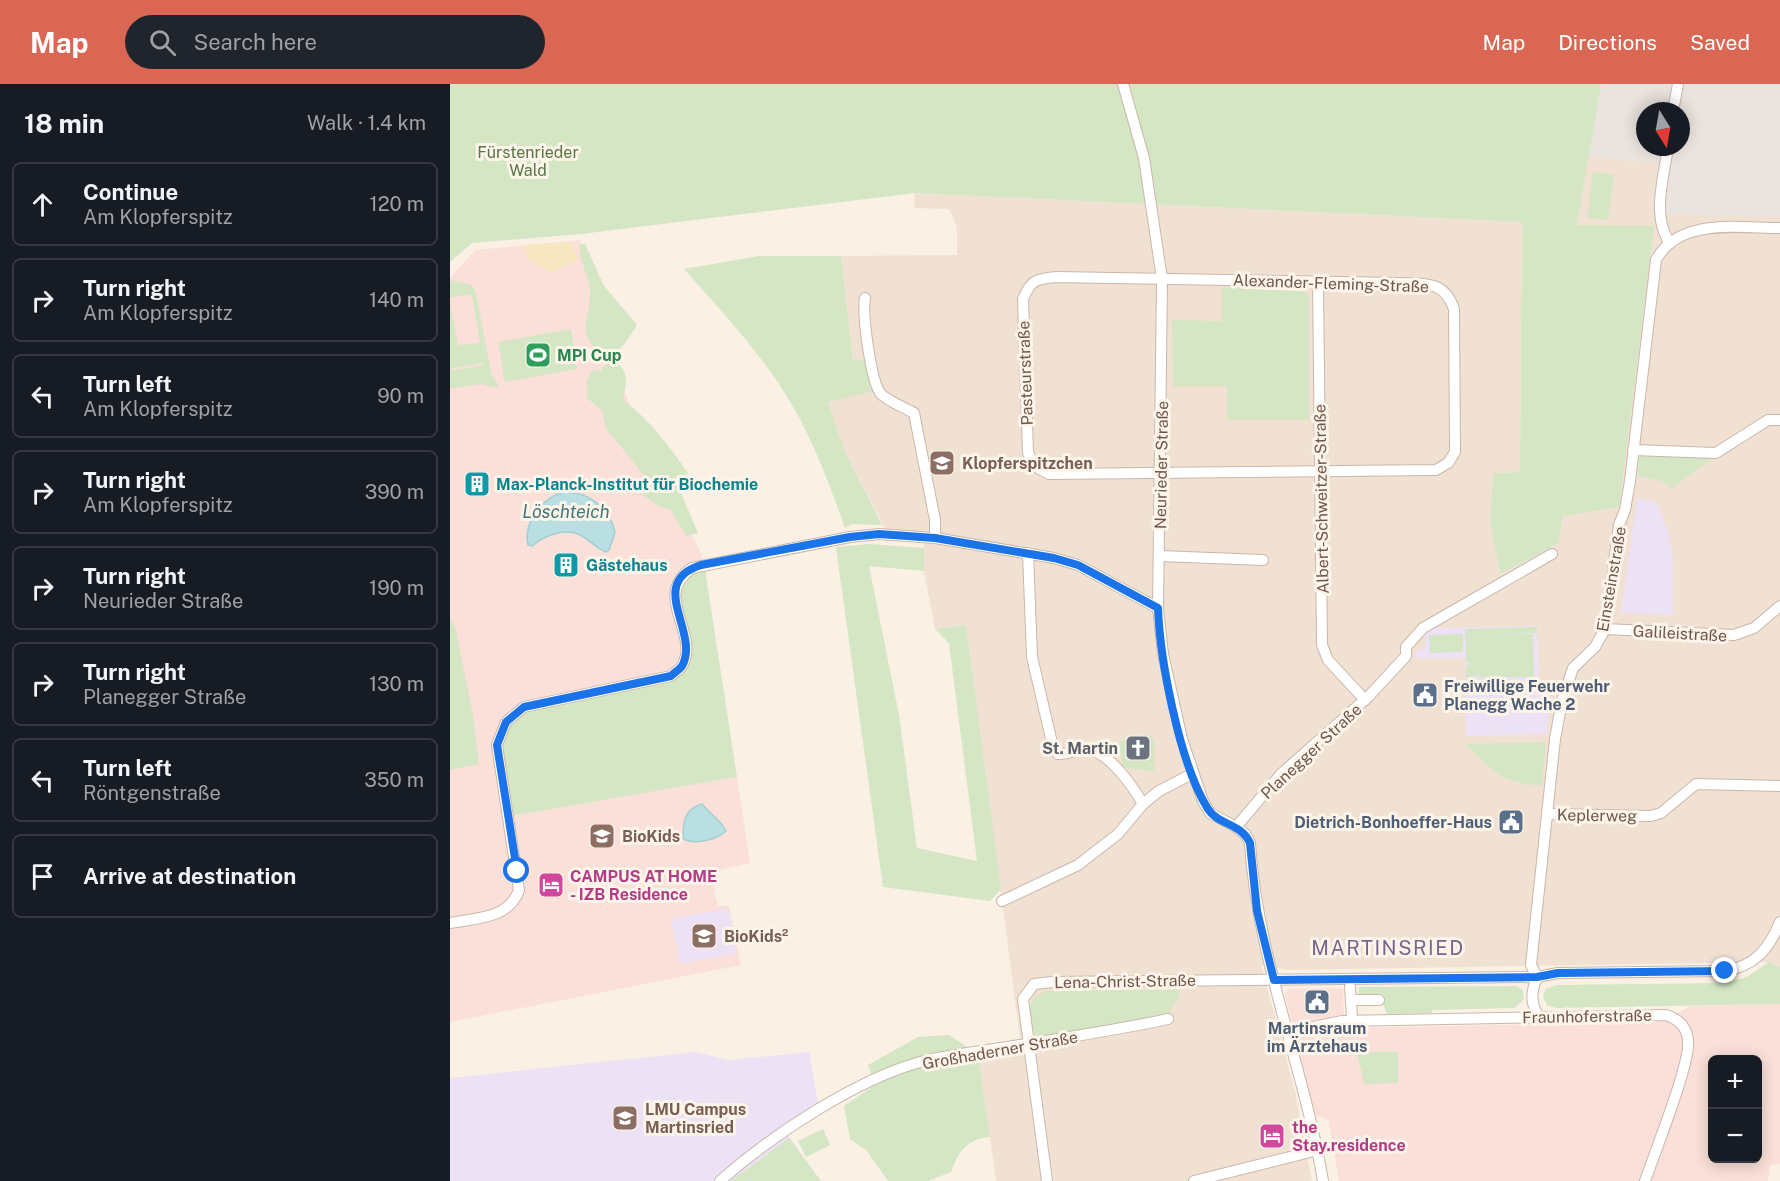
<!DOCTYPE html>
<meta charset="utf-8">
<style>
body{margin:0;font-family:"Public Sans",sans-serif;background:#20242c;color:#f1f3f6}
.controls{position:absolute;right:18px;bottom:18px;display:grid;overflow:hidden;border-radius:9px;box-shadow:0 3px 15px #0003}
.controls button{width:54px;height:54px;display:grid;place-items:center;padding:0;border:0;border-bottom:2px solid #363941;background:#171b24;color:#f1f3f6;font:30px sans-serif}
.compass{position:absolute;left:1186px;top:18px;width:54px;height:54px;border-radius:50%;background:#171b24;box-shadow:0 3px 15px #0003;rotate:169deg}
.stop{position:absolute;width:18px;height:18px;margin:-14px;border:4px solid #1a73e8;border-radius:50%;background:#fff}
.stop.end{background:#1a73e8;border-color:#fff;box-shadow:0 2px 6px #0008}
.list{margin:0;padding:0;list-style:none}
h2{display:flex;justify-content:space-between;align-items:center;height:78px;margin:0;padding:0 24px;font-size:26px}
h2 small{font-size:20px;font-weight:400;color:#9ea1a6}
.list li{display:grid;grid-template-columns:39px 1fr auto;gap:18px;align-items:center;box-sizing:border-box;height:84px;margin:0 12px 12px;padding:0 12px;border:2px solid #363941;border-radius:9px}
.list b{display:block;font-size:22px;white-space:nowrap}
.list p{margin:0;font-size:20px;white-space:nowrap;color:#9ea1a6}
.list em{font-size:20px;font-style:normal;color:#9ea1a6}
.icon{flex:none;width:33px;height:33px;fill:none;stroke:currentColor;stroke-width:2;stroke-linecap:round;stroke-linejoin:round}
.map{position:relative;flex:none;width:1330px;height:1097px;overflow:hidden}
header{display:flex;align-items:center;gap:36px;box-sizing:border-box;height:84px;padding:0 30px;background:#da6753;color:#fff}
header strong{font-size:28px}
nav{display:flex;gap:33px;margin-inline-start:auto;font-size:21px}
.search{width:420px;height:54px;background:#20242c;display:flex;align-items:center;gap:15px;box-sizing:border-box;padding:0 21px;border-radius:33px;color:#9ea1a6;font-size:22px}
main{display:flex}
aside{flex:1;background:#171b24}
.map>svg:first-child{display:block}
.residential{fill:#f1e1d3}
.commercial{fill:#fae0d8;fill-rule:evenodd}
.industrial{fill:#eae3de;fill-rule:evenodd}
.education{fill:#ede1f6}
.green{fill:#d4e6c4}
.sand{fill:#f7e7c1}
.water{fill:#badfe2;stroke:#a1cfd3;stroke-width:1.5}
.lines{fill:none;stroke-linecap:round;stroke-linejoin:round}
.minor-casing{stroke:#cab7ab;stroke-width:12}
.minor{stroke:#fff;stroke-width:10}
.route{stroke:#1a73e8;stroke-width:8}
.labels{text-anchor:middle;stroke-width:6;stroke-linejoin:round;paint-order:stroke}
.park-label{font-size:16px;fill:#577545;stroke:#fdf4ea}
.street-label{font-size:16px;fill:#70564c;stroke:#fdf4ea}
.leisure-label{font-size:16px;font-weight:bold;fill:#27864d;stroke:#fdf4ea;text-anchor:start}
.education-label{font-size:16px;font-weight:bold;fill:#785e54;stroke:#fdf4ea;text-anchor:start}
.culture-label{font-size:16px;font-weight:bold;fill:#0d838f;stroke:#fdf4ea;text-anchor:start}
.service-label{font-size:16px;font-weight:bold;fill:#4e5e75;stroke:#fdf4ea;text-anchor:start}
.worship-label{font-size:16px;font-weight:bold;fill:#5b616d;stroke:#fdf4ea;text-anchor:end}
.hotel-label{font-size:16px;font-weight:bold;fill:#b23c85;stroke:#fdf4ea;text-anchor:start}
.water-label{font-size:18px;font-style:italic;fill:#44777b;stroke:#fdf4ea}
.quarter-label{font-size:20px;letter-spacing:1.5px;fill:#7b648c;stroke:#fdf4ea}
</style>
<header>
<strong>Map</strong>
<div class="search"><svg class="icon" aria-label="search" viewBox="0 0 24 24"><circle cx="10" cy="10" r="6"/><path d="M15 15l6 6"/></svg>Search here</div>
<nav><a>Map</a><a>Directions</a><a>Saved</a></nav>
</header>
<main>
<aside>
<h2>18 min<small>Walk · 1.4 km</small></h2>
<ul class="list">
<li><svg class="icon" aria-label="ahead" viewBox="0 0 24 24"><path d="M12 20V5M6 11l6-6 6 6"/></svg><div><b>Continue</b><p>Am Klopferspitz</p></div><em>120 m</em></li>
<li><svg class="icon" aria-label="right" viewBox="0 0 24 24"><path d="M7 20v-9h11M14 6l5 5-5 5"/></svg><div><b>Turn right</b><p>Am Klopferspitz</p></div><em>140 m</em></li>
<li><svg class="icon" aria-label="left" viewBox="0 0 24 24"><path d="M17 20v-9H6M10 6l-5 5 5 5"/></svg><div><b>Turn left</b><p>Am Klopferspitz</p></div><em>90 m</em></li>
<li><svg class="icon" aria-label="right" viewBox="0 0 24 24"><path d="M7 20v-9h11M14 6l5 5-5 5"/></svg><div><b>Turn right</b><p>Am Klopferspitz</p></div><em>390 m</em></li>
<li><svg class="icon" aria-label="right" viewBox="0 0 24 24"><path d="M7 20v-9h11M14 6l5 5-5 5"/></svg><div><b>Turn right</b><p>Neurieder Straße</p></div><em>190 m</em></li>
<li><svg class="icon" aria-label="right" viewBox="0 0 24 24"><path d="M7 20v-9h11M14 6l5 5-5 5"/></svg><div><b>Turn right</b><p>Planegger Straße</p></div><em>130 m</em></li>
<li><svg class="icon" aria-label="left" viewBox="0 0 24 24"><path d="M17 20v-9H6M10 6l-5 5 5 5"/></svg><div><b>Turn left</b><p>Röntgenstraße</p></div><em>350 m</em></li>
<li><svg class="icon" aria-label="arrive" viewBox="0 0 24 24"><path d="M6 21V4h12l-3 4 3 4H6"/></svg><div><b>Arrive at destination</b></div></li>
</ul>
</aside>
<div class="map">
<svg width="1330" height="1097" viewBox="0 0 1330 1097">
<rect width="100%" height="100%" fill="#faf0e4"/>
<polygon class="residential" points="1137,73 1208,79 1202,130 1330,132 1330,883 1319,878 836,886 811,881 845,1007 862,1097 546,1097 528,970 571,962 516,541 485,545 474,487 474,451 436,447 395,368 378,318 403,276 391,172 507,171 507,143 499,125 464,124 465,109 1072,138 1070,388 1043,389 1040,437 1050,490 1109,459 1113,432 1204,143 1127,141"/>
<g class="commercial">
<polygon points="130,156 156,263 202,374 251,469 255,486 235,583 61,732 287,693 300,779 260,788 268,822 279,822 291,881 0,938 0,194 25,166"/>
<path d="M893,904L894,931L900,944L1210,938L1241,922L1330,920V1080L1320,1081L1318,1097H889L878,1035L864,1031L835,911L839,905ZM1262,976H1308V1074H1262Z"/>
</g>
<path class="industrial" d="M1151,0H1330V132L1202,130L1208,79L1137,73ZM1195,27H1231V63H1195Z"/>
<g class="education">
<polygon points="1187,414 1207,419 1218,447 1223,473 1223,531 1171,529"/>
<polygon points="1087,542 1089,600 1097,600 1098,650 1016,652 1015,574 966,574 966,568 976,563 975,544"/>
<polygon points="278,824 287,869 230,880 221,835"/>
<polygon points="246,968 278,976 359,968 369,1024 333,1045 371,1097 0,1097 0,994"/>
</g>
<g class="green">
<polygon points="0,0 1151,0 1127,141 1204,142 1169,423 1113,432 1109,459 1050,490 1040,437 1043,389 1070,388 1072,138 465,109 131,150 22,159 0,178"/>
<polygon points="1143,88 1164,91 1158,136 1137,134"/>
<path d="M135,160L154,202L187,241C177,256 173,268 154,271C122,249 142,233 140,207C139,191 129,177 129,161Z"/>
<path d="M309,172H391L403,276H417L424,307L378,318L395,368L432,441L402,440L395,444C378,396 360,348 333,306C305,263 268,223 234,185Z"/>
<polygon points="0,196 22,201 26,209 42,292 48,300 48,304 30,300 0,305 0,287 34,281 33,279 0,285 0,219 8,261 30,259 22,211 0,213"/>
<polygon points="772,203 850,205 859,211 859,336 777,336 777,302 723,302 722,236 772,237"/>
<polygon points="121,245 127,285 55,298 48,258"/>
<path d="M157,278H166C180,290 176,299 173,316C200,336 219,362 238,389L226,397L248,449L236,452L220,425L210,423L193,411L196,394L156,344L152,326L137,314V296L143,286L151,287Z"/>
<polygon points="1193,370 1259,372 1263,374 1222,404 1212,397 1190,393 1187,388 1188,375"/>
<polygon points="419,460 474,464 474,487 419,482 449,631 467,764 527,777 499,559 485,545 516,541 551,805 540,817 433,803 386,463"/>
<polygon points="255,486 287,693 61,732 50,662 59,640 74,627 235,583 228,507 234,494"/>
<polygon points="0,536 5,542 23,631 29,680 0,686"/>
<polygon points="1087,543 1087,549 1019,551 1083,550 1084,593 1029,594 1028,588 1026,594 1016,594 1016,580 1027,583 1016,578 1015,545"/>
<polygon points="1013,550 1013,568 980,569 979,551"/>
<polygon points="700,651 704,656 704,687 673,684 669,658 685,652"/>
<path d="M1096,658L1092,701C1052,701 1042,685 1015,660Z"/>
<polygon points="1319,878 1330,883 1330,920 1106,924 1097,921 1093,913 1096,905 1107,901 1275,899 1297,893"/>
<polygon points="1067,902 1073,907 1074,915 1065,924 982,926 982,929 937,930 931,914 908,911 909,903"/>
<polygon points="618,906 729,906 729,912 716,932 584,954 580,925 584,913 596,907"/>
<path d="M499,951L528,970L540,1053C517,1055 508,1068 501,1088L478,1097H438L417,1067L400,1055L394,1022L425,1001L418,981L468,953Z"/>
<polygon points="907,968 948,968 948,999 914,1000"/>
<polygon points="373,1045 380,1061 356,1073 348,1057"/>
<polygon points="339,1054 371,1097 281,1097"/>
</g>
<polygon class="sand" points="119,158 123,162 129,177 100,188 78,175 74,161"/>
<g class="water">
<path d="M116,408C139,408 161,425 165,449L159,466L156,468C146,464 141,457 132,452C116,443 95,451 82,462L78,461C73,439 92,412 116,408Z"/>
<path d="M252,720C260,730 271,736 276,747C266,756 246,761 233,755C233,738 234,725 252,720Z"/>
</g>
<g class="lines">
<g class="minor-casing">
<g id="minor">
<path d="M673,0L694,74L712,195L708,524L713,570L732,655L753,717L760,729L786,743L796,751L800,759C807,874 854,983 873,1097"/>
<polyline points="1223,27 1228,0"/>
<path d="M1218,63C1214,93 1201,133 1220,159"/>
<path d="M606,193L946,199C973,200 994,195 1004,225L1005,368L998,379L986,386L599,390L586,383L578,369L573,215C581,196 585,195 606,193Z"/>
<polyline points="868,198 872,561 878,576 915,616"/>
<path d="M415,214C412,230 421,299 431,310C439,318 454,323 464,329L485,436V454"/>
<polyline points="1183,366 1266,369 1318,336 1330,336"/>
<path d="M578,469L582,573L603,663L608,670C618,671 626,665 636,665C659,667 683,703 693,720"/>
<polyline points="710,472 813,476"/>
<polyline points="1155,545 1284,551 1304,544 1330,522"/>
<polyline points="1097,730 1201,732 1211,729 1246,700 1330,702"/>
<polyline points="786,743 831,690 919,612 956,572 956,563 973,544 1102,470"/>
<polyline points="552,817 628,781 668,750 693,720 709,707 742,690"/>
<path d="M0,839C26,834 59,835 69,806L47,661L56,638L74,623L221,592C224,589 230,585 232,582C251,550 201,512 242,484L400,453L429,450L485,454L604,474L628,481L708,524"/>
<path d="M1087,893L1081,881L1105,655L1112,617L1123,584L1145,563L1155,545L1169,441L1175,426L1180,397L1206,176C1229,133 1290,144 1330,144"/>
<path d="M1087,893C1081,908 1080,919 1089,933"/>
<polyline points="900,903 903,947"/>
<polyline points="901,916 929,916"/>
<path d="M844,947L892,937L1216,931C1228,935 1237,943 1238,956C1241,979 1204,1070 1195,1097"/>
<path d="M270,1097C322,1051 408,994 474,977C499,971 526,968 551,964C607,955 662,947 718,935"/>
<path d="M597,1097L573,915L584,900L602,898L1087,893L1108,889L1275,887C1305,882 1319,865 1330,838"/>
<polyline points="744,1097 868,1066"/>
</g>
</g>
<use href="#minor" class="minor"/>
</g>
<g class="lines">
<path class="route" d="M67,787L47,661L56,638L74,623L221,592C224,589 230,585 232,582C251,549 195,499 251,481L400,453L429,450L485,454L604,474L628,481L708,524C710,577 730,681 758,725C768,741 791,739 800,759L807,827L824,896L1087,893L1108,889L1275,887"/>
</g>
<defs>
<g id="stadium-square" transform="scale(1.35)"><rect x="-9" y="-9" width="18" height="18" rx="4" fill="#2e9e5b" stroke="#fdf4ea"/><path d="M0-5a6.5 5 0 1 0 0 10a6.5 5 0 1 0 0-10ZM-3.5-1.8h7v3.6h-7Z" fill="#fff"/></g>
<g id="school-square" transform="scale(1.35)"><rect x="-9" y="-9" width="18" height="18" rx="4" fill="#8d6e63" stroke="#fdf4ea"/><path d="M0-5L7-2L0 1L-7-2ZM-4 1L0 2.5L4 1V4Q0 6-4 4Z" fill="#fff"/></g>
<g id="building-square" transform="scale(1.35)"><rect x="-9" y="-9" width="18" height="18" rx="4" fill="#0f9aa8" stroke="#fdf4ea"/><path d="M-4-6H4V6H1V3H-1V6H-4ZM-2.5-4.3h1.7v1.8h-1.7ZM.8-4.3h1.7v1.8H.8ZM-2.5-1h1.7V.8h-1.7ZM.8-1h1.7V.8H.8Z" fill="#fff"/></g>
<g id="civic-square" transform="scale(1.35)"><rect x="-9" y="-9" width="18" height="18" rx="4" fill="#5c6f8a" stroke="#fdf4ea"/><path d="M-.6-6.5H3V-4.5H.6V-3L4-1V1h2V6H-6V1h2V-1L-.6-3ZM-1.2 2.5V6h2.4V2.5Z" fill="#fff"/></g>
<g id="church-square" transform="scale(1.35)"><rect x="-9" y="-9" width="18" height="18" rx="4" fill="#6b7280" stroke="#fdf4ea"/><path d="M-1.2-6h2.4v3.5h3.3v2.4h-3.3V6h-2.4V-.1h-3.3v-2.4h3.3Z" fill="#fff"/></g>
<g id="hotel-square" transform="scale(1.35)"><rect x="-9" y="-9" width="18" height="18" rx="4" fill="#d1479c" stroke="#fdf4ea"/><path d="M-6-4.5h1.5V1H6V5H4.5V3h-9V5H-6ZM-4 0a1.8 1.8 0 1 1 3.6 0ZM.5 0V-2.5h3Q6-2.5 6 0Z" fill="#fff"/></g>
<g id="university-square" transform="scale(1.35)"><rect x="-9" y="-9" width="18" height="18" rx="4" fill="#8d6e63" stroke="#fdf4ea"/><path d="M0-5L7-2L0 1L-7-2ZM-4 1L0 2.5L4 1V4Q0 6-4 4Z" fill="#fff"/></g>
</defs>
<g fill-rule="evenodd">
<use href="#stadium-square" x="88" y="271"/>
<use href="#school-square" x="492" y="379"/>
<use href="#building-square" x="27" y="400"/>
<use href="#building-square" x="116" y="481"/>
<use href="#civic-square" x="975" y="611"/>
<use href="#church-square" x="688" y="664"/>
<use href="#civic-square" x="1061" y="738"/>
<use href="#school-square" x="152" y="752"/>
<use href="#hotel-square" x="101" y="801"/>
<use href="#school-square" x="254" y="852"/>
<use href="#civic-square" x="867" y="918"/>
<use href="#university-square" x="175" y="1034"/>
<use href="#hotel-square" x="822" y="1052"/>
</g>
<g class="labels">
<g class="park-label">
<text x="78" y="74">Fürstenrieder<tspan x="78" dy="18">Wald</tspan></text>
</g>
<g class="street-label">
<text transform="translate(881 199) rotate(2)" y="6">Alexander-Fleming-Straße</text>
<text transform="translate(575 289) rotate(-92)" y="6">Pasteurstraße</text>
<text transform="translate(711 381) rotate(-89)" y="6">Neurieder Straße</text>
<text transform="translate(871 415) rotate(-91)" y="6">Albert-Schweitzer-Straße</text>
<text transform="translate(1161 495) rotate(-80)" y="6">Einsteinstraße</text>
<text transform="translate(1230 549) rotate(3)" y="6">Galileistraße</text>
<text transform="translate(861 667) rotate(-43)" y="6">Planegger Straße</text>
<text transform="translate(1147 731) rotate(1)" y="6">Keplerweg</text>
<text transform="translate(675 897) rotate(-1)" y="6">Lena-Christ-Straße</text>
<text transform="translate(1137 932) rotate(-1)" y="6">Fraunhoferstraße</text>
<text transform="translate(550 966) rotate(-10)" y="6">Großhaderner Straße</text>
</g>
<g class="leisure-label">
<text x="107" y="277">MPI Cup</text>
</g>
<g class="education-label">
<text x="512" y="385">Klopferspitzchen</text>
<text x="172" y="758">BioKids</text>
<text x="274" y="858">BioKids²</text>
<text x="195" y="1031">LMU Campus<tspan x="195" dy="18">Martinsried</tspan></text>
</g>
<g class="culture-label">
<text x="46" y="406">Max-Planck-Institut für Biochemie</text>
<text x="136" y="487">Gästehaus</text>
</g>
<g class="service-label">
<text x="994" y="608">Freiwillige Feuerwehr<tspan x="994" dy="18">Planegg Wache 2</tspan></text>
<text x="1042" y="744" text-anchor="end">Dietrich-Bonhoeffer-Haus</text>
<text x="867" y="950" text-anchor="middle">Martinsraum<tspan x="867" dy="18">im Ärztehaus</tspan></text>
</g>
<g class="worship-label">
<text x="668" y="670">St. Martin</text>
</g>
<g class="hotel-label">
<text x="120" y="798">CAMPUS AT HOME<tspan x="120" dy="18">- IZB Residence</tspan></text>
<text x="842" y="1049">the<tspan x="842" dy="18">Stay.residence</tspan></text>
</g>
<g class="water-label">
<text x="116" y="434">Löschteich</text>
</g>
<g class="quarter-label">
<text x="938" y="871">MARTINSRIED</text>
</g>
</g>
</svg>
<div class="controls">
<button>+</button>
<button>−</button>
</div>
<svg class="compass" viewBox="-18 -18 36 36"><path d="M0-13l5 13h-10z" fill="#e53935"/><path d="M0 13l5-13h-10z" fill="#9ea1a6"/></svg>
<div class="stop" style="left:67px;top:787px"></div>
<div class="stop end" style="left:1275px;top:887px"></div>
</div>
</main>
